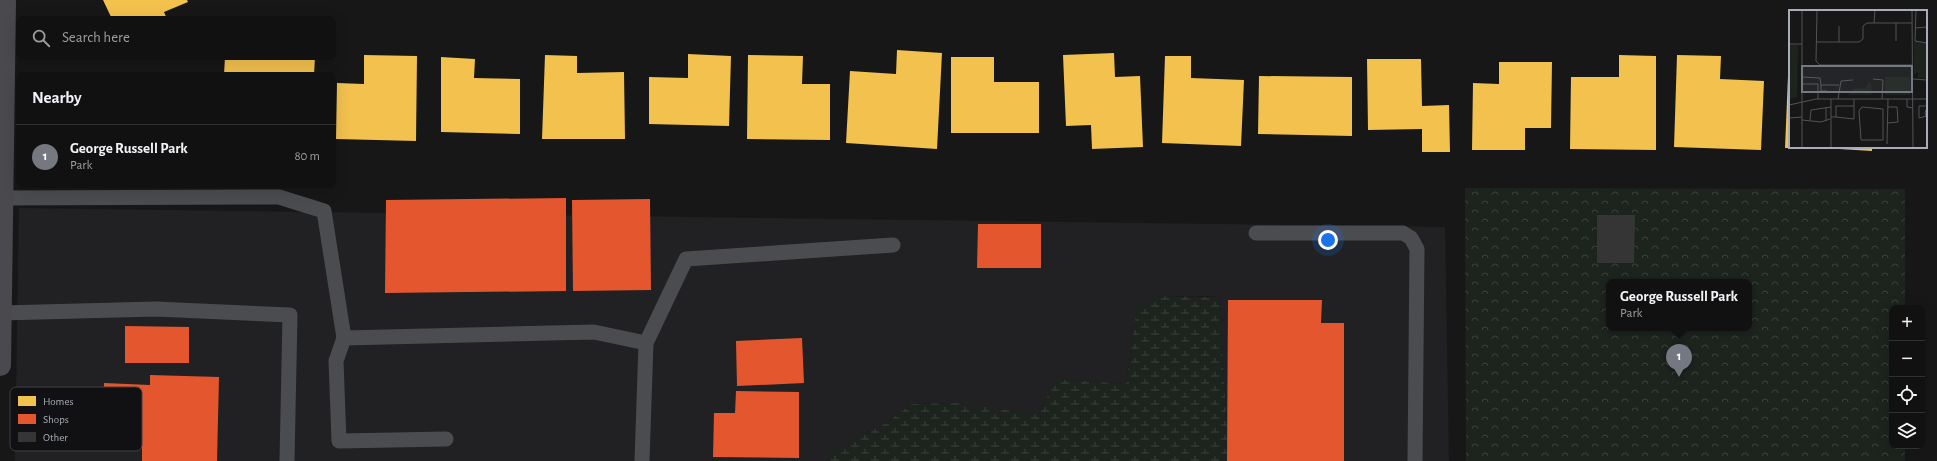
<!DOCTYPE html>
<meta charset="utf-8">
<style>
body{margin:0;font-family:"Alegreya Sans",sans-serif;background:#1e1f1f;color:#f1f3f6}
.controls{position:absolute;right:12px;bottom:12px;display:grid;overflow:hidden;border-radius:8px;box-shadow:0 4px 16px #0002}
.controls button{width:36px;height:36px;display:grid;place-items:center;padding:0;border:0;border-bottom:1px solid #303131;background:#111;color:#f1f3f6;font:20px sans-serif}
.you{position:absolute;left:1328px;top:240px;width:14px;height:14px;margin:-10px;border:3px solid #fff;border-radius:50%;background:#1a73e8;box-shadow:0 0 0 6px #1a73e833}
.badge{display:grid;place-items:center;width:26px;height:26px;border-radius:50%;background:#757880;color:#fff;font-size:13px;font-weight:700}
.pin{position:absolute;translate:-50% -33px;filter:drop-shadow(0 1px 2px #0008)}
.pin::after{content:'';position:absolute;top:21px;width:14px;height:12px;background:inherit;clip-path:polygon(0 0,100% 0,50% 100%)}
.popup{position:absolute;left:1606px;top:279px;width:146px;height:52px;box-sizing:border-box;display:grid;place-content:center;border-radius:8px;background:#111;filter:drop-shadow(0 1px 3px #0005);font-size:13px;white-space:nowrap;color:#9c9d9f}
.popup b{font-size:15px;color:#f1f3f6}
.popup::after{content:'';position:absolute;left:50%;top:100%;margin-left:-8px;border:8px solid transparent;border-top-color:#111}
.list{margin:0;padding:0;list-style:none}
h2{display:flex;justify-content:space-between;align-items:center;height:52px;margin:0;padding:0 16px;font-size:17px}
h2 small{font-size:13px;font-weight:400;color:#9c9d9f}
.list li{display:grid;grid-template-columns:26px 1fr auto;gap:12px;align-items:center;box-sizing:border-box;height:64px;padding:0 16px;border-top:1px solid #303131}
.list b{display:block;font-size:15px;white-space:nowrap}
.list p{margin:0;font-size:13px;white-space:nowrap;color:#9c9d9f}
.list em{font-size:13px;font-style:normal;color:#9c9d9f}
.icon{flex:none;width:22px;height:22px;fill:none;stroke:currentColor;stroke-width:2;stroke-linecap:round;stroke-linejoin:round}
.map{position:relative;flex:none;width:1937px;height:461px;overflow:hidden}
.search{position:absolute;background:#111;box-shadow:0 4px 16px #0002;left:16px;top:16px;width:320px;height:44px;display:flex;align-items:center;gap:10px;box-sizing:border-box;padding:0 14px;border-radius:8px;color:#9c9d9f;font-size:15px}
.panel{position:absolute;background:#111;box-shadow:0 4px 16px #0002;left:16px;top:72px;width:320px;height:116px;border-radius:8px}
.map>svg:first-child{display:block}
.built{fill:#212123}
.wetland{fill:url(#wetland-marsh)}
.park{fill:url(#park-crowns);fill-rule:evenodd}
.homes{fill:#f2c14e}
.shops{fill:#e4572e}
.building{fill:#353536}
.lines{fill:none;stroke-linecap:round;stroke-linejoin:round}
.lane{stroke:#4b4c50;stroke-width:15}
.secondary{stroke:#4a4a4e;stroke-width:22}
.inset-road{fill:none;stroke:#515357;stroke-width:1}
.view{fill:#757880;fill-opacity:0.15;stroke:#757880;stroke-width:2}
.inset-edge{fill:none;stroke:#a8adb8;stroke-width:2}
.key{fill:#111113;stroke:#3e4045;stroke-width:1}
.key-label{font-size:11px;fill:#a8adb8}
</style>
<div class="map">
<svg width="1937" height="461" viewBox="0 0 1937 461">
<defs>
<pattern id="wetland-marsh" width="20" height="14" patternUnits="userSpaceOnUse"><rect width="20" height="14" fill="#1d241e"/><path d="M1 5h8M5 5V1M11 12h8M15 12V8" fill="none" stroke="#3b413d"/></pattern>
<pattern id="park-crowns" width="20" height="18" patternUnits="userSpaceOnUse"><rect width="20" height="18" fill="#1d241e"/><path d="M2 6a3 3 0 1 1 6 0M12 15a3 3 0 1 1 6 0" fill="none" stroke="#3b413d"/></pattern>
</defs>
<rect width="100%" height="100%" fill="#171717"/>
<polygon class="built" points="19,208 1445,227 1449,461 1229,461 1219,297 1207,296 1155,296 1137,308 1126,384 1056,379 1039,414 958,403 911,404 888,422 830,452 828,461 15,461"/>
<polygon class="wetland" points="1155,296 1219,297 1229,461 828,461 830,452 888,422 911,404 958,403 1039,414 1056,379 1126,384 1137,308"/>
<path class="park" d="M1465,188L1905,189V308H1892V446H1905V461H1466ZM1609,282H1749V328H1609Z"/>
<g class="homes">
<polygon points="103,0 187,0 188,2 164,12 167,19 112,19"/>
<polygon points="897,50 942,53 937,149 846,143 850,71 896,74"/>
<polygon points="1789,52 1790,52 1790,148 1785,148"/>
<polygon points="1114,53 1115,77 1140,76 1143,147 1092,149 1091,125 1066,126 1063,55"/>
<polygon points="688,54 731,56 729,126 649,124 649,77 688,78"/>
<polygon points="364,55 417,56 416,141 336,139 337,83 364,84"/>
<polygon points="545,55 577,56 577,73 624,72 625,139 542,139"/>
<polygon points="748,55 803,56 802,84 830,84 830,140 747,139"/>
<polygon points="1619,55 1656,56 1656,150 1570,149 1571,77 1619,77"/>
<polygon points="1677,55 1721,56 1720,79 1764,81 1761,150 1674,147"/>
<polygon points="1165,56 1191,56 1191,78 1244,80 1241,146 1162,143"/>
<polygon points="225,57 315,57 314,75 224,75"/>
<polygon points="441,57 475,59 474,78 520,79 520,134 441,132"/>
<polygon points="951,57 994,57 994,82 1039,82 1039,133 951,133"/>
<polygon points="1367,59 1421,59 1422,106 1449,105 1450,152 1422,152 1422,129 1368,130"/>
<polygon points="1499,62 1552,62 1551,128 1525,128 1525,150 1472,150 1473,83 1499,84"/>
<polygon points="1259,76 1352,77 1352,136 1258,134"/>
<polygon points="1806,147 1872,147 1872,151"/>
</g>
<g class="shops">
<polygon points="566,198 566,291 385,293 386,200"/>
<polygon points="650,199 651,290 573,291 572,200"/>
<polygon points="978,224 1041,224 1041,268 977,268"/>
<polygon points="1228,300 1322,300 1321,323 1344,323 1344,461 1227,461"/>
<polygon points="125,326 189,327 189,363 125,363"/>
<polygon points="802,338 804,383 737,386 736,341"/>
<polygon points="150,375 219,377 217,461 142,461 142,448 102,448 104,383 150,385"/>
<polygon points="736,391 799,392 799,458 713,457 714,413 735,413"/>
</g>
<polygon class="building" points="1597,215 1635,215 1634,263 1597,263"/>
<g class="lines">
<g class="lane">
<polyline points="2,198 279,197 324,211 344,338"/>
<polyline points="1256,233 1403,233 1411,238 1417,249 1415,461"/>
<polyline points="1,313 156,309 290,315 287,461"/>
<polyline points="446,439 339,441 336,361 344,338 594,332 646,343"/>
<polyline points="642,461 646,343 686,259 893,245"/>
</g>
<polyline class="secondary" points="0,365 5,0"/>
</g>
<g transform="translate(1789 10)">
<rect width="138" height="138" fill="#171717"/>
<path d="M125,32H138V68H129V62L125,65Z" fill="#1d241e"/>
<path d="M79,73H82L83,85H59L65,79L77,78Z" fill="#1d241e"/>
<path d="M0,35H9L8,87L0,89ZM96,67H121V85H96Z" fill="#1d241e"/>
<path class="inset-road" d="M28,0L27,51L31,55H123M123,0L124,138M127,0L126,31L138,33M85,13L86,0M107,13V31M50,16V32M126,18L138,17M27,32H70L74,29V16L78,13H123M0,34H13M13,67L31,68L32,75M84,69L94,70L93,89M124,69L138,70V84M13,74H29V89M38,81H32V75H50M49,89L52,71L64,70M118,89V97L124,98M0,95L27,89H138M138,96H130V108L138,106M37,97V111M73,97L94,99V130H72L70,101ZM138,97L136,103L138,109M42,107H47V96H65V89M47,107L65,109V96M0,108L13,107M13,110L32,112L41,109M21,110L22,100L42,97M99,113L109,112L108,97H99M98,134L99,89M13,138V0M42,138V89"/>
<path class="view" d="M13,56H123V82H13Z"/>
<rect width="138" height="138" class="inset-edge"/>
</g>
<rect x="10" y="387" width="132" height="64" rx="6" class="key"/>
<rect x="18" y="396" width="18" height="10" fill="#f2c14e"/>
<rect x="18" y="414" width="18" height="10" fill="#e4572e"/>
<rect x="18" y="432" width="18" height="10" fill="#353536"/>
<g class="key-label">
<text x="43" y="405">Homes</text>
<text x="43" y="423">Shops</text>
<text x="43" y="441">Other</text>
</g>
</svg>
<div class="controls">
<button>+</button>
<button>−</button>
<button><svg class="icon" aria-label="locate" viewBox="0 0 24 24"><circle cx="12" cy="12" r="6"/><path d="M12 2v4M12 18v4M2 12h4M18 12h4"/></svg></button>
<button><svg class="icon" aria-label="layers" viewBox="0 0 24 24"><path d="M12 4l9 5-9 5-9-5zM3 14l9 5 9-5"/></svg></button>
</div>
<div class="you"></div>
<div class="pin badge" style="left:1679px;top:377px">1</div>
<div class="popup"><b>George Russell Park</b>Park</div>
<div class="search"><svg class="icon" aria-label="search" viewBox="0 0 24 24"><circle cx="10" cy="10" r="6"/><path d="M15 15l6 6"/></svg>Search here</div>
<section class="panel">
<h2>Nearby<small></small></h2>
<ul class="list">
<li><span class="badge">1</span><div><b>George Russell Park</b><p>Park</p></div><em>80 m</em></li>
</ul>
</section>
</div>
